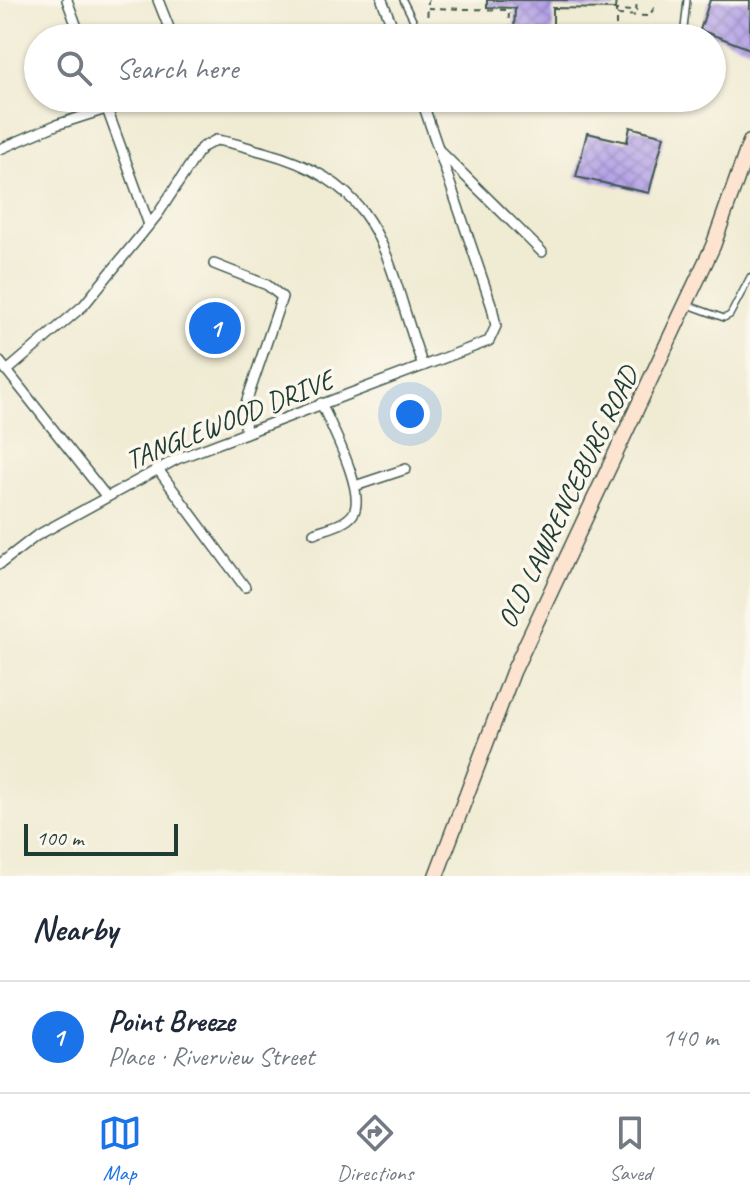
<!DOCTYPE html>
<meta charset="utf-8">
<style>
body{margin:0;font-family:Caveat,sans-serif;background:#f6f6f7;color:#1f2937}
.scale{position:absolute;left:24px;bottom:20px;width:154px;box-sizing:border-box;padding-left:8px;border:4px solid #1f3d34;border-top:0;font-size:22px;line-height:28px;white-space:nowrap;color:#1f3d34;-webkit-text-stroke:6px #fbf7ec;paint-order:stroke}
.you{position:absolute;left:410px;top:414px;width:28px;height:28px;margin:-20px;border:6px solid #fff;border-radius:50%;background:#1a73e8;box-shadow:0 0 0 12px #1a73e833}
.badge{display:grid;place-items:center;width:52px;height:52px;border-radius:50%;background:#1a73e8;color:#fff;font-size:26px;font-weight:700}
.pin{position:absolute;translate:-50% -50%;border:4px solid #fff;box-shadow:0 2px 8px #0006}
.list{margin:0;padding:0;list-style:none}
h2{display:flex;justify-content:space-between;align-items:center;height:104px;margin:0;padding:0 32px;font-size:34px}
h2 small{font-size:26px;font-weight:400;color:#747a83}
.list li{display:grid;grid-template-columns:52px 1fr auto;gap:24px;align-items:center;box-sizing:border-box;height:112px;padding:0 32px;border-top:2px solid #e0e1e3}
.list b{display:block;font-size:30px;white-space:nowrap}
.list p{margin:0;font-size:26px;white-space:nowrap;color:#747a83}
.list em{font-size:26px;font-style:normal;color:#747a83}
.icon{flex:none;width:44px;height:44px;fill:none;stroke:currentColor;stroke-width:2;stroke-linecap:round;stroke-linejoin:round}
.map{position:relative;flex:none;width:750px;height:876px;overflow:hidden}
.search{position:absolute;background:#fff;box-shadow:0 2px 6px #0004;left:24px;right:24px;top:24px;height:88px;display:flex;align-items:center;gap:20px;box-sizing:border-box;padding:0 28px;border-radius:44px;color:#747a83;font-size:30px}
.sheet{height:216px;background:#fff}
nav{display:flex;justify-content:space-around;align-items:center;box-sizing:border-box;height:112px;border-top:2px solid #e0e1e3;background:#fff;font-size:22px;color:#747a83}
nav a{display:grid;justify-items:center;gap:4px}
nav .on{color:#1a73e8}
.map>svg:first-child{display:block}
.building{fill:url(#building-cross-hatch)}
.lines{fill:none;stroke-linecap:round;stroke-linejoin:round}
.service-casing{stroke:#3e574c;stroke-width:8}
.minor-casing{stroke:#3e574c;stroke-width:12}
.secondary-casing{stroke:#3e574c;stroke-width:17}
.path{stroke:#3e574c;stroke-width:2;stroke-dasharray:6 6;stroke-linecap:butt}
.service{stroke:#fff;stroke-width:5}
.minor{stroke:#fff;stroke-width:9}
.secondary{stroke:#fde4d1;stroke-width:14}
.labels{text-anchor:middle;stroke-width:7;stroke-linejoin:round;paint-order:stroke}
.street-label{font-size:28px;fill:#1f3d34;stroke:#fbf7ec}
</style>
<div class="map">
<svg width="750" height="876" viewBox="0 0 750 876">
<defs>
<pattern id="building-cross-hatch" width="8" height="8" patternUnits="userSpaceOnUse" patternTransform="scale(2)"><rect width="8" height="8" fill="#b09de7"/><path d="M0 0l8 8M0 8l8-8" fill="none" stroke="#8f81bc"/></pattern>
</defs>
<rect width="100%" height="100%" fill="#fbf7ec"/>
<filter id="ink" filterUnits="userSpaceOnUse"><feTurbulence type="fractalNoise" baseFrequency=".0125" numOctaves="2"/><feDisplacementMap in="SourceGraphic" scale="16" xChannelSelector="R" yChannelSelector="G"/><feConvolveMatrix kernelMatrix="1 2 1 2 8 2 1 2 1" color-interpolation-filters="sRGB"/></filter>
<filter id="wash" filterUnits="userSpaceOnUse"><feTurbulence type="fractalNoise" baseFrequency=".006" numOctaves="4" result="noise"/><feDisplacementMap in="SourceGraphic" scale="32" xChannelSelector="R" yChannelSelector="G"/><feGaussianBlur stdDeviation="1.8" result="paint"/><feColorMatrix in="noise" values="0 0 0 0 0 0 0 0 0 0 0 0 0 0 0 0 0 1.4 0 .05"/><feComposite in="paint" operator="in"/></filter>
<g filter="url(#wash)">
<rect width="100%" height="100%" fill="#f0ebd3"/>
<g id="blocks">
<g class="building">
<polygon points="487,0 616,0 615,9 553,8 553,33 514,32 515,8 487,7"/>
<polygon points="710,0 750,0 750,49 700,30"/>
<polygon points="630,127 664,136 649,193 576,177 587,133 627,142"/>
<polygon points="210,311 222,316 220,321 228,325 224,335 216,331 209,349 197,344"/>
</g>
</g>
</g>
<g filter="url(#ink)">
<use href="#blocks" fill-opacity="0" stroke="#3e574c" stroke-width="2"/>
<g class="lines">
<g class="service-casing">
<g id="service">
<polyline points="403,0 417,28 428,38"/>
<polyline points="683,38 687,0"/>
<polyline points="688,305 724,318 730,315 750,277"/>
</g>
</g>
<g class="minor-casing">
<g id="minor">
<polyline points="67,0 81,38"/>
<polyline points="158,0 173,38"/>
<polyline points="382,0 397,38"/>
<polyline points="103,98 148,222"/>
<polyline points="0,149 56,125 140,98"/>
<polyline points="441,152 542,252"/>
<polyline points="214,264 267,285 282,297 246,403 245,433"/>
<polyline points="0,362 106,496"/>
<path d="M7,371L84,305L158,214L201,148L216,140C233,142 248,148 264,152C389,186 384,260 423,366"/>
<polyline points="157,468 245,587"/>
<polyline points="355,486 406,469"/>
<path d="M314,533C327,528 345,525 353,514C367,493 331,426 321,403"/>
<polyline points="0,564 36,536 177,459 489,341 496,326 492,307 421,98"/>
</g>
</g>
<g class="secondary-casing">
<polyline id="secondary" points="436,876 513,672 713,246 750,142"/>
</g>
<g class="path">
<polyline points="428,8 509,10 508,38"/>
<polyline points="617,15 649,16 656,5"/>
<polyline points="427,28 428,0"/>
<polyline points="514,38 521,33"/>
<polyline points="616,38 616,10 636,11 637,0"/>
<polyline points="630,98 631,104"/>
<polyline points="482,108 485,98"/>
</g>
<use href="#service" class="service"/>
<use href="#minor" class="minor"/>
<use href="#secondary" class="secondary"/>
</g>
</g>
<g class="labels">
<g class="street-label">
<text transform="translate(229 419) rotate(-22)" y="10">TANGLEWOOD DRIVE</text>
<text transform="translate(567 497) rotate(-64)" y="10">OLD LAWRENCEBURG ROAD</text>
</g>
</g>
</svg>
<div class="scale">100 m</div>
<div class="you"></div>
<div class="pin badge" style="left:215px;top:328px">1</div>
<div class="search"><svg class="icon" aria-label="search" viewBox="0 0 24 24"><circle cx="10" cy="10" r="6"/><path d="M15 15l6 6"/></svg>Search here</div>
</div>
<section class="sheet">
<h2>Nearby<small></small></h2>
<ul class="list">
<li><span class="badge">1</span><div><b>Point Breeze</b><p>Place · Riverview Street</p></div><em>140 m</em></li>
</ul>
</section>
<nav>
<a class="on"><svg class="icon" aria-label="map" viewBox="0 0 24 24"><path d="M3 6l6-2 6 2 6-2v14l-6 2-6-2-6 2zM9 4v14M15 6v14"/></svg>Map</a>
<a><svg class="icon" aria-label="directions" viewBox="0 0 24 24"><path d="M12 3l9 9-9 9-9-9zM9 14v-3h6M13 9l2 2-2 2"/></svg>Directions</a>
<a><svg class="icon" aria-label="saved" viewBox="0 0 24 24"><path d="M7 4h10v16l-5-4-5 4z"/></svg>Saved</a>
</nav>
